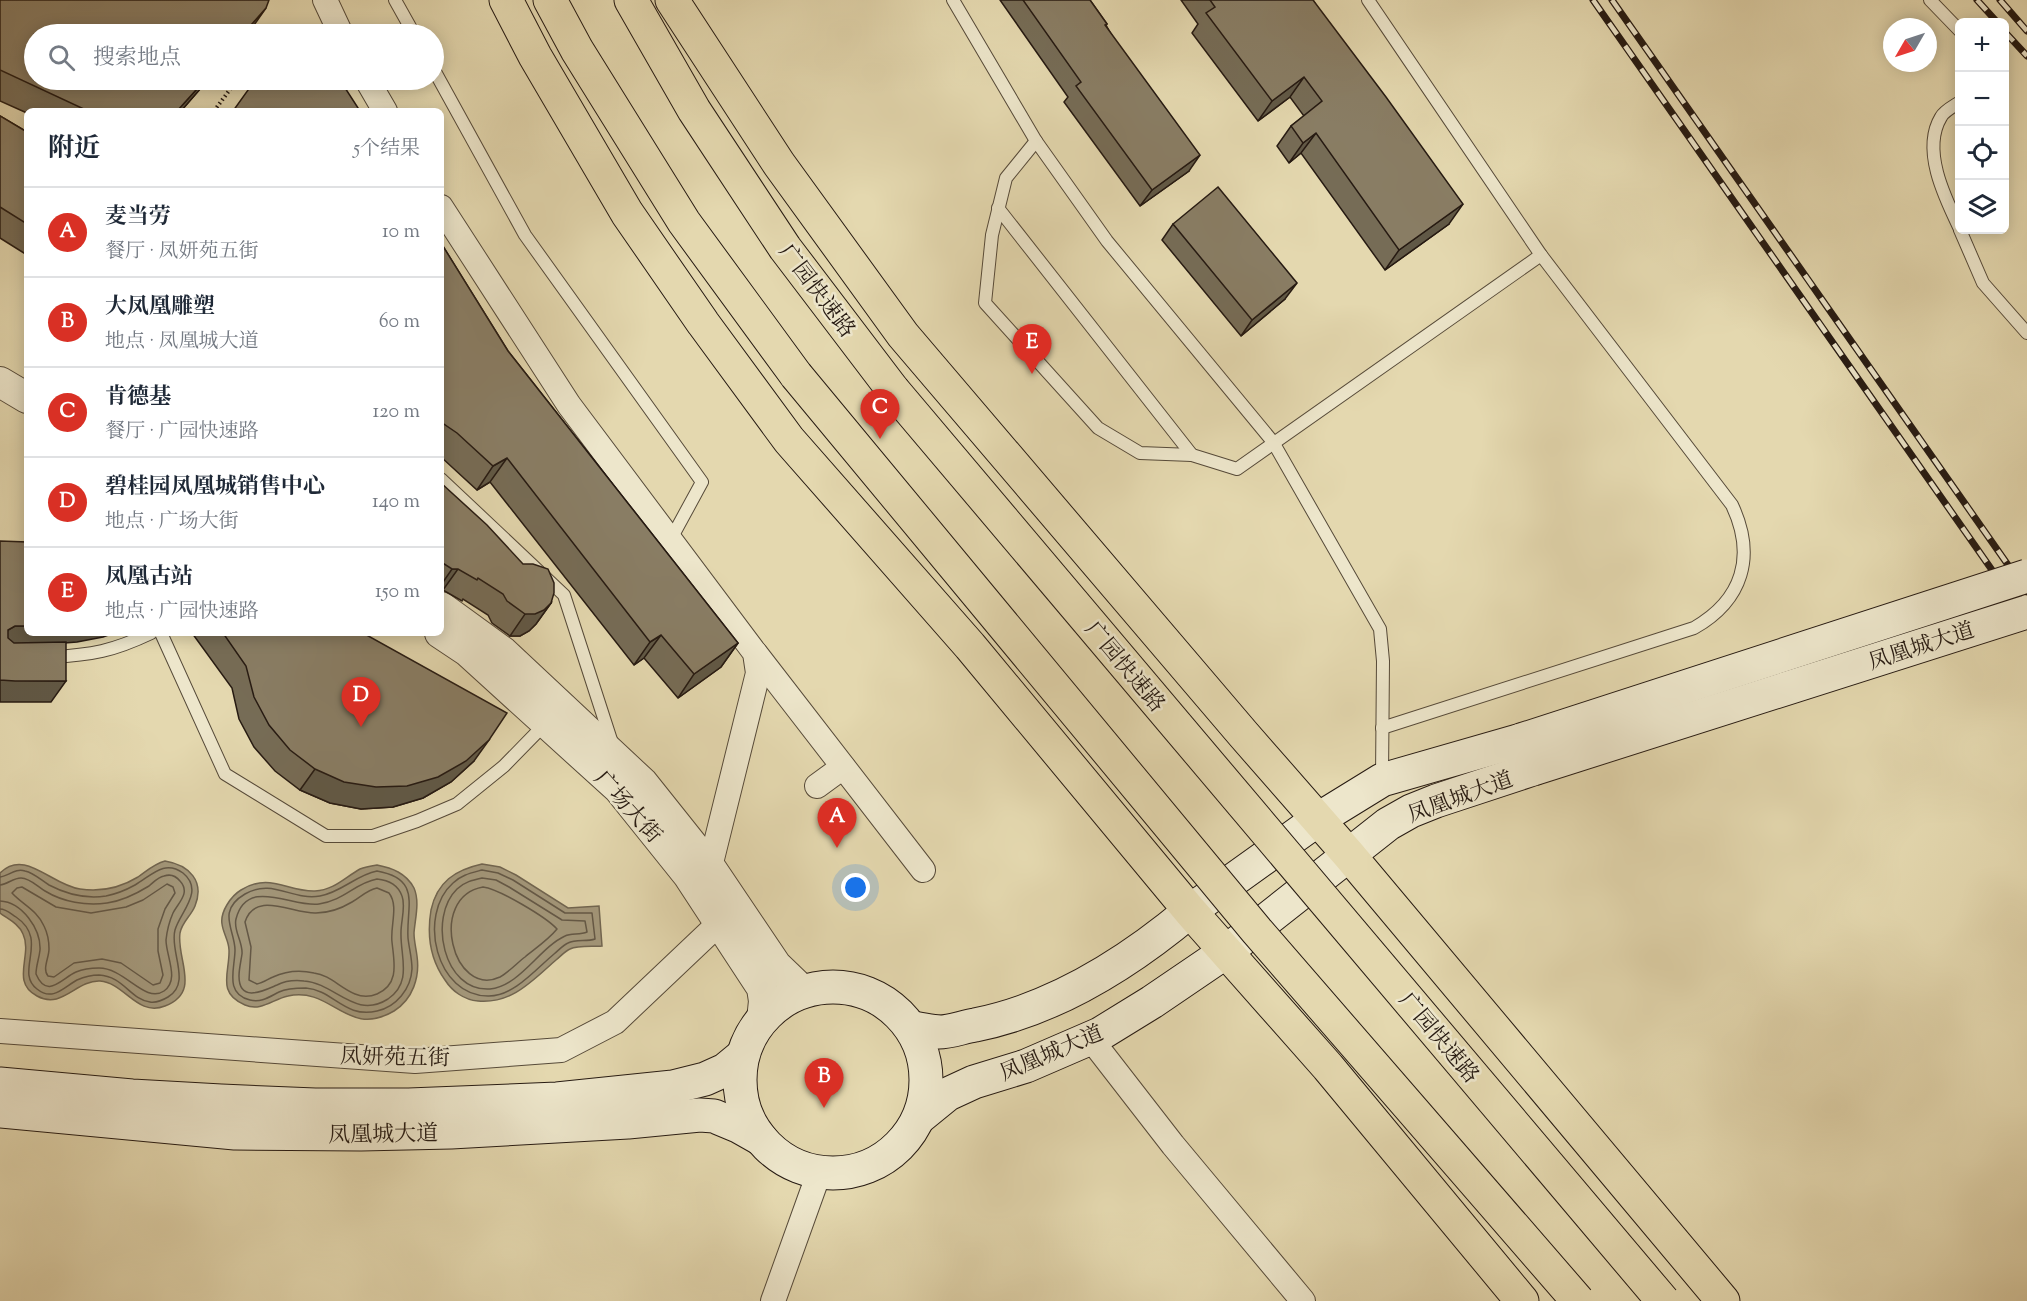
<!DOCTYPE html>
<html lang="zh">
<meta charset="utf-8">
<style>
body{margin:0;font-family:"Sorts Mill Goudy","Noto Serif SC",serif;background:#f2f2f3;color:#1f2937}
.controls{position:absolute;right:18px;top:18px;display:grid;overflow:hidden;border-radius:9px;box-shadow:0 3px 15px #0003}
.controls button{width:54px;height:54px;display:grid;place-items:center;padding:0;border:0;border-bottom:2px solid #e0e1e3;background:#fff;color:#1f2937;font:30px sans-serif}
.compass{position:absolute;left:1883px;top:18px;width:54px;height:54px;border-radius:50%;background:#fff;box-shadow:0 3px 15px #0003;rotate:231deg}
.you{position:absolute;left:856px;top:888px;width:21px;height:21px;margin:-15px;border:4px solid #fff;border-radius:50%;background:#1a73e8;box-shadow:0 0 0 9px #1a73e833}
.badge{display:grid;place-items:center;width:39px;height:39px;border-radius:50%;background:#d93025;color:#fff;font-size:20px;font-weight:700}
.pin{position:absolute;translate:-50% -50px;filter:drop-shadow(0 2px 3px #0008)}
.pin::after{content:'';position:absolute;top:32px;width:21px;height:18px;background:inherit;clip-path:polygon(0 0,100% 0,50% 100%)}
.list{margin:0;padding:0;list-style:none}
h2{display:flex;justify-content:space-between;align-items:center;height:78px;margin:0;padding:0 24px;font-size:26px}
h2 small{font-size:20px;font-weight:400;color:#747a83}
.list li{display:grid;grid-template-columns:39px 1fr auto;gap:18px;align-items:center;box-sizing:border-box;height:90px;padding:0 24px;border-top:2px solid #e0e1e3}
.list b{display:block;font-size:22px;white-space:nowrap}
.list p{margin:0;font-size:20px;white-space:nowrap;color:#747a83}
.list em{font-size:20px;font-style:normal;color:#747a83}
.icon{flex:none;width:33px;height:33px;fill:none;stroke:currentColor;stroke-width:2;stroke-linecap:round;stroke-linejoin:round}
.map{position:relative;flex:none;width:2027px;height:1301px;overflow:hidden}
.search{position:absolute;background:#fff;box-shadow:0 3px 15px #0003;left:24px;top:24px;width:420px;height:66px;display:flex;align-items:center;gap:15px;box-sizing:border-box;padding:0 21px;border-radius:33px;color:#747a83;font-size:22px}
.panel{position:absolute;background:#fff;box-shadow:0 3px 15px #0003;left:24px;top:108px;width:420px;height:528px;border-radius:9px}
.map>svg:first-child{display:block}
.water{fill:#a3977a;stroke:#716550;stroke-width:1.5}
.lines{fill:none;stroke-linecap:round;stroke-linejoin:round}
.shore{stroke:#645846;stroke-width:1.5}
.service-casing{stroke:#564a39;stroke-width:14}
.minor-casing{stroke:#564a39;stroke-width:26}
.tertiary-casing{stroke:#564a39;stroke-width:32}
.secondary-casing{stroke:#261a12;stroke-width:35}
.trunk-casing{stroke:#261a12;stroke-width:35}
.path{stroke:#261a12;stroke-width:4;stroke-dasharray:1.5 3;stroke-linecap:butt}
.service{stroke:#ede6cb;stroke-width:12}
.minor{stroke:#ede6cb;stroke-width:24}
.tertiary{stroke:#ede6cb;stroke-width:30}
.secondary{stroke:#ede6cb;stroke-width:33}
.trunk{stroke:#e4d8af;stroke-width:33}
.rail-casing{stroke:#261a12;stroke-width:7}
.rail{stroke:#ede6cb;stroke-width:4.5;stroke-dasharray:14;stroke-linecap:butt}
.secondary-bridge-casing{stroke:#261a12;stroke-width:35;stroke-linecap:butt}
.trunk-bridge-casing{stroke:#261a12;stroke-width:35;stroke-linecap:butt}
.secondary-bridge{stroke:#ede6cb;stroke-width:33}
.trunk-bridge{stroke:#e4d8af;stroke-width:33}
.wall{fill:#766c56;stroke:#261a12;stroke-width:1.5}
.shaded-wall{fill:#605846;stroke:#261a12;stroke-width:1.5}
.building{fill:#897d64;stroke:#261a12;stroke-width:1.5}
.labels{text-anchor:middle;stroke-width:5;stroke-linejoin:round;paint-order:stroke}
.street-label{font-size:22px;fill:#261a12;stroke:#ede6cb}
</style>
<div class="map">
<svg width="2027" height="1301" viewBox="0 0 2027 1301">
<rect width="100%" height="100%" fill="#e4d8af"/>
<filter id="stains"><feTurbulence type="fractalNoise" baseFrequency=".00333" numOctaves="4"/><feColorMatrix values="0 0 0 0 .2 0 0 0 0 .09 0 0 0 0 .02 0 0 0 .5 -.17"/></filter>
<radialGradient id="worn" r=".72"><stop offset=".6" stop-color="#630" stop-opacity="0"/><stop offset="1" stop-color="#630" stop-opacity=".3"/></radialGradient>
<g class="water">
<path d="M165,861C189,865 205,881 195,906C191,916 182,922 180,933C176,959 202,992 165,1006C137,1017 125,983 100,981C76,980 62,1010 37,996C10,982 33,955 23,934C19,924 8,919 0,913V873C25,848 51,885 80,889C100,892 120,888 138,877C148,870 154,864 165,861Z"/>
<path d="M482,864L500,867L516,875L568,908L599,906L602,946C593,947 578,945 570,949C565,951 560,957 556,960C532,981 512,1004 478,1001C464,1000 452,991 445,980C430,959 427,934 431,910C437,882 455,870 482,864Z"/>
<path d="M377,865C392,868 406,873 414,888C420,902 415,919 414,933C414,941 416,948 417,956C420,977 413,999 394,1011C347,1039 332,986 288,996C273,999 261,1012 245,1005C216,993 230,972 229,950C229,941 223,933 222,924C220,912 231,896 241,890C270,872 287,892 315,891C334,890 344,878 360,869C365,867 371,866 377,865Z"/>
</g>
<g class="lines">
<g class="shore">
<path d="M482,870L498,873L513,880L565,913H592L595,939C587,942 576,939 568,943C563,945 558,951 554,954C536,969 514,996 489,996C436,997 417,915 453,883C461,875 471,873 482,870Z"/>
<path d="M377,871C422,879 406,906 408,938C409,948 412,958 412,969C411,989 396,1007 377,1011C345,1019 333,990 306,988C297,988 287,988 279,992C269,997 261,1003 250,1000C224,994 235,968 235,950C235,930 216,911 245,894C273,878 292,901 320,896C342,892 356,875 377,871Z"/>
<path d="M0,877C9,876 15,868 25,871C34,873 41,880 49,885C66,894 86,899 106,896C116,894 126,890 135,885C151,876 164,859 183,873C205,891 180,912 175,930C169,951 192,983 168,997C163,1000 156,1003 150,1002C131,1000 123,976 99,975C92,975 84,977 77,980C64,987 53,1002 37,989C14,972 50,940 16,917C10,913 6,909 0,909"/>
<path d="M482,878L496,880L509,887L562,920L585,921L587,932C580,935 571,933 565,936C539,948 520,986 490,989C443,992 428,917 457,889C464,882 473,880 482,878Z"/>
<path d="M377,879C388,880 398,885 402,896C406,906 401,921 401,932C400,956 413,982 388,999C355,1020 335,983 304,981C295,980 285,981 277,985C265,990 239,1004 239,976C239,969 241,961 242,954C243,942 233,930 236,919C247,876 293,908 319,904C345,900 355,883 377,879Z"/>
<path d="M167,884L173,887L175,893L165,909L158,929V951L163,975L160,983L153,985L121,963L102,959L74,963L54,977L48,976C42,969 49,958 49,949C49,941 48,934 44,926C37,910 23,905 12,893L17,888L22,887L56,907L91,913L126,907L143,900Z"/>
<path d="M0,885C8,884 13,878 21,878C30,878 38,887 45,891C63,902 86,906 107,903C122,901 136,894 149,886C154,882 158,877 164,876C170,874 176,876 180,881C191,893 178,903 173,913C169,922 167,931 166,940C166,956 180,980 164,991C145,1004 125,968 99,968C91,968 83,969 76,972C62,978 47,1000 36,974C36,966 39,959 40,950C41,929 22,902 0,901"/>
<path d="M483,887C499,889 546,917 557,929C549,939 536,948 525,957C517,963 509,972 500,977C453,999 427,897 483,887Z"/>
<path d="M377,888L389,893C399,906 390,926 392,942C394,962 400,984 377,994C370,997 362,997 355,994C340,988 330,975 314,973C301,970 286,971 273,977C268,979 263,983 257,984L249,980L251,947L245,922C255,890 293,914 316,913C328,913 342,908 352,902C361,897 367,890 377,888Z"/>
</g>
<g class="service-casing">
<g id="service">
<polyline points="395,0 414,34"/>
<polyline points="953,0 1036,141 1107,241 1273,442 1380,629 1383,661 1382,778"/>
<path d="M1368,0L1541,255L1732,505C1756,556 1743,600 1694,628L1382,728"/>
<polyline points="1930,0 1960,31"/>
<polyline points="434,70 525,235 702,482 671,539"/>
<path d="M1960,102C1954,106 1944,111 1941,117C1921,150 1945,198 1960,229"/>
<polyline points="1036,141 1006,178 992,235 985,303 1098,428 1140,453 1192,455 1237,469 1541,255"/>
<polyline points="998,208 1192,455"/>
<polyline points="1960,230 1983,283 2027,333"/>
<polyline points="441,479 564,595 612,743"/>
<polyline points="161,633 225,774 326,836 373,836 417,821 457,804 504,766 546,723"/>
<path d="M51,657C92,655 113,651 151,633"/>
</g>
</g>
<g class="minor-casing">
<g id="minor">
<polyline points="325,0 341,34"/>
<polyline points="367,80 385,111"/>
<polyline points="441,207 569,405 755,653 758,673 710,867"/>
<polyline points="756,654 923,870"/>
<polyline points="817,786 843,767"/>
<polyline points="0,1031 415,1061 561,1050 615,1022 731,912"/>
<polyline points="1090,1038 1173,1145 1303,1301"/>
<polyline points="773,1301 819,1173"/>
</g>
</g>
<g class="tertiary-casing">
<g id="tertiary">
<polyline points="0,382 27,398"/>
<polyline points="441,607 503,652 643,783 710,867 776,965 803,991"/>
<polyline points="440,633 467,651 619,789 688,875 762,988 764,1001 762,1020"/>
</g>
</g>
<g class="secondary-casing">
<g id="secondary">
<circle cx="833" cy="1080" r="93"/>
<path d="M911,1028C920,1029 930,1031 939,1032C950,1032 963,1027 975,1025C1056,1009 1128,963 1190,911L1317,820L1382,780L1521,740"/>
<polyline points="0,1084 132,1096 221,1101 315,1105 409,1105 557,1099 673,1087 705,1079 725,1070 742,1056"/>
<polyline points="0,1111 235,1133 361,1134 451,1132 628,1122 700,1115 714,1116 738,1126 761,1139"/>
<polyline points="921,1116 948,1094 974,1082 1026,1066 1100,1034 1152,1002 1227,951 1388,824 1411,811 1436,801 1533,769"/>
</g>
</g>
<g class="trunk-casing">
<g id="trunk">
<polyline points="506,0 535,56 627,213 703,323 789,440 970,646 1190,911 1328,1067 1522,1301"/>
<polyline points="550,0 577,50 684,222 796,375"/>
<polyline points="631,0 694,110 785,248 893,390"/>
<polyline points="672,0 779,164 903,335 1244,735 1349,855 1723,1301"/>
</g>
</g>
<g class="path">
<polyline points="305,34 315,30"/>
<polyline points="214,111 237,80"/>
</g>
<use href="#service" class="service"/>
<use href="#minor" class="minor"/>
<use href="#tertiary" class="tertiary"/>
<use href="#secondary" class="secondary"/>
<use href="#trunk" class="trunk"/>
<g class="rail-casing">
<g id="rail">
<polyline points="1593,0 2027,620"/>
<polyline points="1612,0 2027,592"/>
<polyline points="1977,0 1997,22"/>
<polyline points="2000,0 2027,31"/>
<polyline points="2004,31 2027,56"/>
</g>
</g>
<use href="#rail" class="rail"/>
<g class="secondary-bridge-casing">
<g id="secondary-bridge">
<polyline points="1521,740 2027,576"/>
<polyline points="1533,769 2027,612"/>
</g>
</g>
<g class="trunk-bridge-casing">
<g id="trunk-bridge">
<polyline points="796,375 1257,931 1578,1301"/>
<polyline points="893,390 1663,1301"/>
</g>
</g>
<use href="#secondary-bridge" class="secondary-bridge"/>
<use href="#trunk-bridge" class="trunk-bridge"/>
</g>
<g class="wall">
<polygon points="0,0 250,31 181,111 27,111 27,113 0,101"/>
<polygon points="1000,0 1090,0 1107,24 1106,25 1189,171 1140,206 1064,102 1068,97"/>
<polygon points="1181,0 1313,0 1449,224 1385,270 1301,153 1289,163 1277,146 1291,126 1304,116 1290,97 1258,121 1192,33 1198,24"/>
<polygon points="0,116 27,132 27,255 0,238"/>
<polygon points="1173,224 1285,299 1241,336 1162,240"/>
<polygon points="441,243 508,351 738,643 721,667 678,698 644,658 634,665 490,482 477,490 441,457"/>
<polygon points="441,483 551,603 536,624 529,631 520,636 510,636 492,623 488,615 463,599 462,601 443,590 441,590"/>
<polygon points="192,633 363,633 474,761 451,782 423,798 393,807 361,809 330,803 300,790 275,771 254,747 239,719 232,688"/>
</g>
<g class="shaded-wall">
<polygon points="266,8 250,31 247,34 243,34"/>
<polygon points="1304,77 1290,97 1258,121 1272,101"/>
<polygon points="205,80 208,80 181,111 177,111"/>
<polygon points="1316,133 1301,153 1289,163 1303,143"/>
<polygon points="1200,155 1189,171 1140,206 1152,190"/>
<polygon points="1463,204 1449,224 1385,270 1399,250"/>
<polygon points="1297,283 1285,299 1241,336 1252,320"/>
<polygon points="507,458 490,482 477,490 493,466"/>
<polygon points="452,569 458,569 443,590 441,590 441,585"/>
<polygon points="551,603 536,624 529,631 520,636 510,636 525,614"/>
<polygon points="15,626 27,626 27,633 114,633 103,637 77,642 0,648 8,630"/>
<polygon points="661,635 644,658 634,665 650,642"/>
<polygon points="738,643 721,667 678,698 694,674"/>
<polygon points="0,680 66,681 51,702 0,702"/>
<polygon points="489,740 474,761 451,782 423,798 393,807 361,809 330,803 300,790 315,769"/>
</g>
<g class="building">
<polygon points="0,0 269,0 266,8 243,34 34,34 34,80 205,80 177,111 88,111 0,70"/>
<polygon points="1023,0 1090,0 1107,24 1105,25 1200,155 1152,190 1076,86 1081,82"/>
<polygon points="1210,0 1313,0 1386,97 1463,204 1399,250 1316,133 1303,143 1291,126 1322,101 1304,77 1272,101 1206,13 1215,7"/>
<polygon points="260,80 340,80 360,111 233,111 253,83"/>
<polygon points="0,116 27,132 27,224 0,207"/>
<polygon points="1218,187 1297,283 1252,320 1173,224"/>
<polygon points="441,243 508,351 738,643 694,674 661,635 650,642 507,458 493,466 457,433 441,422"/>
<polygon points="441,483 487,525 523,564 533,564 548,569 554,583 554,593 551,603 544,610 535,614 525,614 507,601 503,594 478,578 477,580 458,569 452,569 441,562"/>
<polygon points="0,541 27,542 27,626 15,626 8,630 8,638 14,643 66,642 66,681 15,681 0,680"/>
<polygon points="223,633 363,633 507,713 489,740 466,761 438,777 407,786 376,787 344,782 315,769 290,750 269,725 254,697 246,666"/>
</g>
<g class="labels">
<g class="street-label">
<text transform="translate(818 290) rotate(53)" y="8">广园快速路</text>
<text transform="translate(1921 645) rotate(-18)" y="8">凤凰城大道</text>
<text transform="translate(1126 666) rotate(50)" y="8">广园快速路</text>
<text transform="translate(1460 796) rotate(-20)" y="8">凤凰城大道</text>
<text transform="translate(629 806) rotate(48)" y="8">广场大街</text>
<text transform="translate(1440 1037) rotate(50)" y="8">广园快速路</text>
<text transform="translate(1051 1052) rotate(-23)" y="8">凤凰城大道</text>
<text transform="translate(395 1056) rotate(1)" y="8">凤妍苑五街</text>
<text transform="translate(383 1133) rotate(-1)" y="8">凤凰城大道</text>
</g>
</g>
<rect width="100%" height="100%" filter="url(#stains)"/>
<rect width="100%" height="100%" fill="url(#worn)"/>
</svg>
<div class="controls">
<button>+</button>
<button>−</button>
<button><svg class="icon" aria-label="locate" viewBox="0 0 24 24"><circle cx="12" cy="12" r="6"/><path d="M12 2v4M12 18v4M2 12h4M18 12h4"/></svg></button>
<button><svg class="icon" aria-label="layers" viewBox="0 0 24 24"><path d="M12 4l9 5-9 5-9-5zM3 14l9 5 9-5"/></svg></button>
</div>
<svg class="compass" viewBox="-18 -18 36 36"><path d="M0-13l5 13h-10z" fill="#e53935"/><path d="M0 13l5-13h-10z" fill="#747a83"/></svg>
<div class="you"></div>
<div class="pin badge" style="left:837px;top:848px">A</div>
<div class="pin badge" style="left:824px;top:1108px">B</div>
<div class="pin badge" style="left:880px;top:439px">C</div>
<div class="pin badge" style="left:361px;top:727px">D</div>
<div class="pin badge" style="left:1032px;top:374px">E</div>
<div class="search"><svg class="icon" aria-label="search" viewBox="0 0 24 24"><circle cx="10" cy="10" r="6"/><path d="M15 15l6 6"/></svg>搜索地点</div>
<section class="panel">
<h2>附近<small>5个结果</small></h2>
<ul class="list">
<li><span class="badge">A</span><div><b>麦当劳</b><p>餐厅 · 凤妍苑五街</p></div><em>10 m</em></li>
<li><span class="badge">B</span><div><b>大凤凰雕塑</b><p>地点 · 凤凰城大道</p></div><em>60 m</em></li>
<li><span class="badge">C</span><div><b>肯德基</b><p>餐厅 · 广园快速路</p></div><em>120 m</em></li>
<li><span class="badge">D</span><div><b>碧桂园凤凰城销售中心</b><p>地点 · 广场大街</p></div><em>140 m</em></li>
<li><span class="badge">E</span><div><b>凤凰古站</b><p>地点 · 广园快速路</p></div><em>150 m</em></li>
</ul>
</section>
</div>
